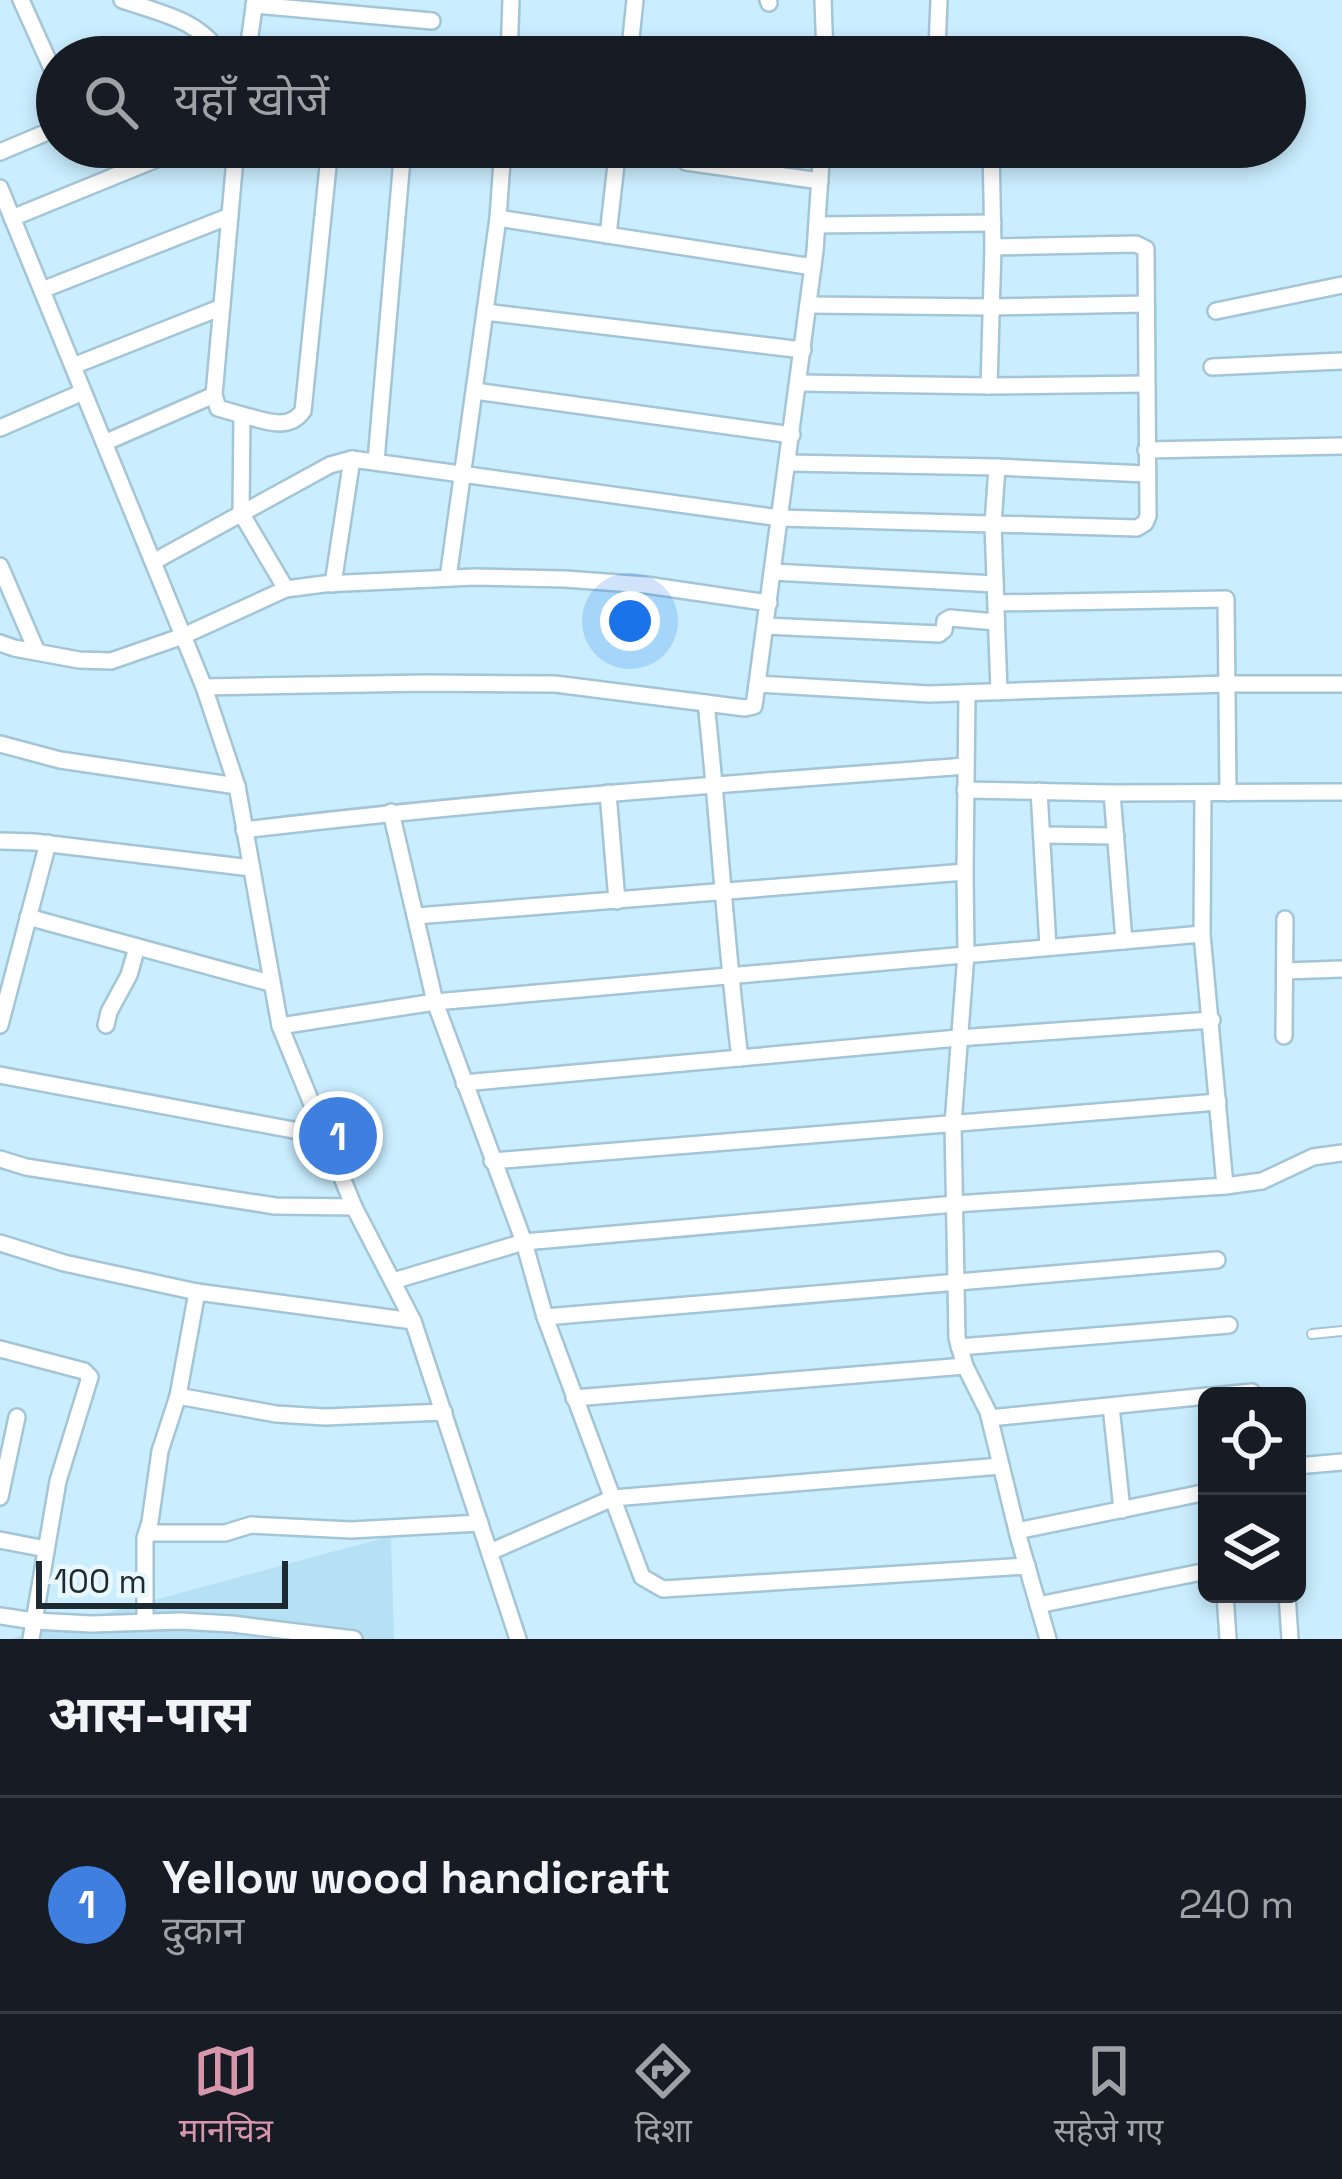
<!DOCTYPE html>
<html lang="hi">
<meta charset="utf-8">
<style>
body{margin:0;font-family:"Space Grotesk","Noto Sans Devanagari",sans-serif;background:#20242c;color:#f1f3f6}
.controls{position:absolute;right:36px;bottom:36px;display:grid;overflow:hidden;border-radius:18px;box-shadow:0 6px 18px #0003}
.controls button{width:108px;height:108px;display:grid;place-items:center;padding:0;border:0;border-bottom:3px solid #363941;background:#171b24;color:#f1f3f6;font:60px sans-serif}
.scale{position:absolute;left:36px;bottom:30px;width:252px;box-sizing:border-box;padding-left:12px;border:6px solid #1d2a31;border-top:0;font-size:33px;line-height:42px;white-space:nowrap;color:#1d2a31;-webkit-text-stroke:9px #e9f7fe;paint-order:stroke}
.you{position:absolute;left:630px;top:621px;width:42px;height:42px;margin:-30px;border:9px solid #fff;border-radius:50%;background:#1a73e8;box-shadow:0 0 0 18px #1a73e833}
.badge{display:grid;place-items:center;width:78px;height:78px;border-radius:50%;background:#d696ac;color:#fff;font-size:39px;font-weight:700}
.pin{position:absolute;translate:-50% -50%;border:6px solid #fff;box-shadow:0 3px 12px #0006}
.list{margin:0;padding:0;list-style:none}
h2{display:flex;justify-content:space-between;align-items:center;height:156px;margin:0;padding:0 48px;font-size:51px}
h2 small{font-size:39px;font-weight:400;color:#9ea1a6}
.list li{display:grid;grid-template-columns:78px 1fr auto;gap:36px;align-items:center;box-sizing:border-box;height:216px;padding:0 48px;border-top:3px solid #363941}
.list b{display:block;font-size:45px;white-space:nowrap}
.list p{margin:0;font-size:39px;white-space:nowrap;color:#9ea1a6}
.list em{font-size:39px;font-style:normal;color:#9ea1a6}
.icon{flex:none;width:66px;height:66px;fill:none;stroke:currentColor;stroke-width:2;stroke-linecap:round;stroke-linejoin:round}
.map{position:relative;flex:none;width:1342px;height:1639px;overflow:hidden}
.search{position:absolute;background:#171b24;box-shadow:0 6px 18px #0003;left:36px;right:36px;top:36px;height:132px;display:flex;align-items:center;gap:30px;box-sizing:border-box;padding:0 42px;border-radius:66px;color:#9ea1a6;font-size:45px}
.sheet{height:372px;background:#171b24}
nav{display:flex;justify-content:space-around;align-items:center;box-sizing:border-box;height:168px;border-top:3px solid #363941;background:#171b24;font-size:33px;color:#9ea1a6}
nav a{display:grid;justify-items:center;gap:6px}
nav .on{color:#d696ac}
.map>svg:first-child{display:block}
.built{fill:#b6e1f5}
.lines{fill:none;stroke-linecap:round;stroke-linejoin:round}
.service-casing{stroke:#a3c5d6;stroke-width:12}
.minor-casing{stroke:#a3c5d6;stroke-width:20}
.service{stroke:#fff;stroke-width:8}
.minor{stroke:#fff;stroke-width:15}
</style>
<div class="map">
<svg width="1342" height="1639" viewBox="0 0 1342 1639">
<rect width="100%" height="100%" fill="#caeeff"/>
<polygon class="built" points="391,1536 394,1639 9,1639"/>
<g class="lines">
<g class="service-casing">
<polyline id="service" points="1312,1334 1342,1331"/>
</g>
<g class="minor-casing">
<g id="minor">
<polyline points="21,0 57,80"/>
<path d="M122,0C159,13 202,20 222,57"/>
<polyline points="768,0 769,3"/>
<polyline points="823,0 825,57"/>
<polyline points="254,5 432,21"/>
<polyline points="937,48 939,0"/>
<polyline points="247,57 255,0"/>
<polyline points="509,57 511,0"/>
<polyline points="629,57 635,0"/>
<polyline points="236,147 214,395 218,408 242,415 241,513 286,589"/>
<polyline points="991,147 993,247 989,386 1145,384"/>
<polyline points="0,152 57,128"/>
<polyline points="686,162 820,181"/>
<polyline points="0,188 204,687 237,786 280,1026 354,1207 413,1321 518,1639"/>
<polyline points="12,218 186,147"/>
<polyline points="498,218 813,267"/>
<polyline points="817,225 993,223"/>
<polyline points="608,235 618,147"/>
<polyline points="42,290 230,216"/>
<polyline points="809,305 991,307 1146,304"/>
<polyline points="1216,311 1342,285"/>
<polyline points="485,312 803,350"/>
<polyline points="73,366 222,307"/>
<polyline points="1212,367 1342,361"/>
<polyline points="799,383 989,386"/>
<polyline points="475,391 792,435"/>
<path d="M242,415C264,420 288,432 303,411L330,147"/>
<polyline points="0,428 83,392"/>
<polyline points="104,443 214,395"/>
<polyline points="1146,450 1342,446"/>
<polyline points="376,461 403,147"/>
<polyline points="788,463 997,467 1146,474"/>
<polyline points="997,467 993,524 999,692"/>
<polyline points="153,562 330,465 352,459 780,518 1137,528 1145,523 1148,516 1146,249 1136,244 993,247"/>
<polyline points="0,566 37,652"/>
<polyline points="773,572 995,584"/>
<polyline points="448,578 498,218 503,147"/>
<polyline points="333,584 352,459"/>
<polyline points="996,603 1226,599 1228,793"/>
<polyline points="765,626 939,634 944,630 945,621 950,618 996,622"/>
<polyline points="0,643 14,648 79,660 111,661 183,636 286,589 324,584 475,577 565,579 646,585 769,603"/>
<polyline points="757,684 815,251 822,147"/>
<polyline points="204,687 424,683 555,684 745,708 754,706 757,684 929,694 1225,684 1342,684"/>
<path d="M706,703C719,821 725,940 740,1058"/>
<polyline points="0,744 60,760 237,786"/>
<polyline points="965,790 1112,793 1342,792"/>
<polyline points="1039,791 1048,947"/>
<polyline points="608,793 617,901"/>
<polyline points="1112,793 1124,941"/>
<polyline points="391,812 435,1002 524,1242 545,1317 642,1577 663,1589 1027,1566"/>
<path d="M244,830C484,801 725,784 966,766"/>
<polyline points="1042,835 1116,836"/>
<polyline points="0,841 34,842 251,868"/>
<polyline points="965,872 967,693"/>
<polyline points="416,916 965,872 966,954 953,1124 957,1338 965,1366 988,1412 1019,1539 1048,1639"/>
<polyline points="28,917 270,983"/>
<polyline points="1202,934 1203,793"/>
<polyline points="1285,971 1342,969"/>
<polyline points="0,1025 48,843"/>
<polyline points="106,1025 109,1012 129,975 137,947"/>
<polyline points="280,1026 435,1002 1202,934 1225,1186 955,1204 524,1242 393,1281"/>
<polyline points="1284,1036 1285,919"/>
<polyline points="0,1075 325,1136"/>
<polyline points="464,1083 958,1038 1212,1020"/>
<polyline points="0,1159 26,1167 275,1206 354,1207"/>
<polyline points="492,1161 1218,1102"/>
<polyline points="1225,1186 1262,1181 1313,1157 1342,1153"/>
<polyline points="0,1243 64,1263 197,1292 413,1321"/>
<polyline points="545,1317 1217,1260"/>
<polyline points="959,1347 1229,1325"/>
<polyline points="0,1349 84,1371 90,1377 58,1481 31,1639"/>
<polyline points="178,1396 276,1414 325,1417 444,1412"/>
<polyline points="1211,1396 1252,1392"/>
<polyline points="574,1398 965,1366"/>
<polyline points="1111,1406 1122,1510"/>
<polyline points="990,1418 1207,1396"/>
<polyline points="1297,1466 1342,1462"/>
<polyline points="0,1497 17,1417"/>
<polyline points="1017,1531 1207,1492"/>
<polyline points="147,1533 225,1533 251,1525 351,1530 480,1523"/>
<polyline points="0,1540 46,1549"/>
<polyline points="490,1552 613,1498 1001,1466"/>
<polyline points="1225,1594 1228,1639"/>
<polyline points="1287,1594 1290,1639"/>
<polyline points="1038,1605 1207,1571"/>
<polyline points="0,1616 34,1621 92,1624 180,1621 232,1624 354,1639"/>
<polyline points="145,1622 145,1538 150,1522 160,1451 178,1396 197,1292"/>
</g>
</g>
<use href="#service" class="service"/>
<use href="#minor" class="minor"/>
</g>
</svg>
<div class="controls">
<button><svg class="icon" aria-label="locate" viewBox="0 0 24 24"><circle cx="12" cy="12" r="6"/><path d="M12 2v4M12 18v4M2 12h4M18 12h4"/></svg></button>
<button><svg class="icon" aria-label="layers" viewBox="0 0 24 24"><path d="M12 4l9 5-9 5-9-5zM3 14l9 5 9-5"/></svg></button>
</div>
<div class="scale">100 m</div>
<div class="you"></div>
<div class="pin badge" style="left:338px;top:1136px;background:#3f7fe0">1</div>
<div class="search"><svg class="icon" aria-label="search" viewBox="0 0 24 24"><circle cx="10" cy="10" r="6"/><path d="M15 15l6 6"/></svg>यहाँ खोजें</div>
</div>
<section class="sheet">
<h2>आस-पास<small></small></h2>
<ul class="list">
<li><span class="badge" style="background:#3f7fe0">1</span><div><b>Yellow wood handicraft</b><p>दुकान</p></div><em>240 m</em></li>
</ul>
</section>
<nav>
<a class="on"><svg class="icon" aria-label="map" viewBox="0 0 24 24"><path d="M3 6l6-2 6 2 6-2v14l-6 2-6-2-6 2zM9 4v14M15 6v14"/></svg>मानचित्र</a>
<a><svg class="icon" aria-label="directions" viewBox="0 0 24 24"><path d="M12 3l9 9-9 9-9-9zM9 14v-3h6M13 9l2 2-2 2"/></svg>दिशा</a>
<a><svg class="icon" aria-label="saved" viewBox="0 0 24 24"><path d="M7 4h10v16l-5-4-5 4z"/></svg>सहेजे गए</a>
</nav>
